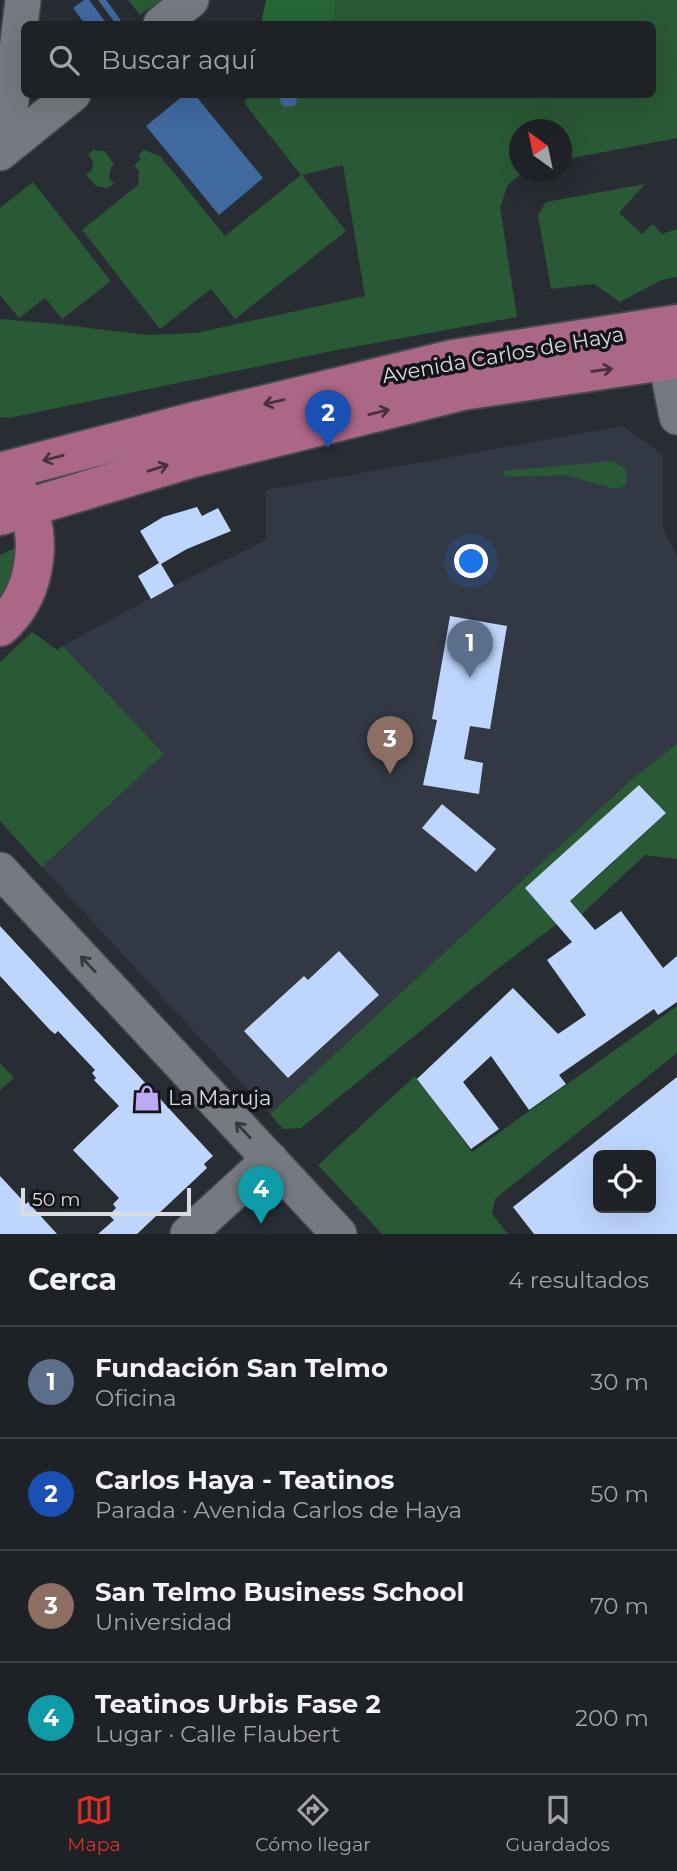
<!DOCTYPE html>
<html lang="es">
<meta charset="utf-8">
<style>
body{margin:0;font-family:Montserrat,sans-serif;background:#2b2e32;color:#f1f3f6}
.controls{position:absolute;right:21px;bottom:21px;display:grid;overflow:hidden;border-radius:10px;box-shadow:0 7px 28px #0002}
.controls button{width:63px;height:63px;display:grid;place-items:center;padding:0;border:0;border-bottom:2px solid #3c3e43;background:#1e2126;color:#f1f3f6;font:35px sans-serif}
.compass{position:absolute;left:509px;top:119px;width:63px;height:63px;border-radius:50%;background:#1e2126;box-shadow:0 7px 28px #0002;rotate:327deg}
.scale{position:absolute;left:21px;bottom:18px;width:170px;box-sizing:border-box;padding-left:7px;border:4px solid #d9dce0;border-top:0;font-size:19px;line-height:24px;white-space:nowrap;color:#d9dce0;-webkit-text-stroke:5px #131417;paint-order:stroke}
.you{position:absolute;left:472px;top:562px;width:24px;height:24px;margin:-18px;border:5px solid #fff;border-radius:50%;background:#1a73e8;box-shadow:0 0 0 10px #1a73e833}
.badge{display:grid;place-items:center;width:46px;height:46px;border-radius:50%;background:#d93025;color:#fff;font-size:23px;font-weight:700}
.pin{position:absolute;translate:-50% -58px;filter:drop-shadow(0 2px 4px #0008)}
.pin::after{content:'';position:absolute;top:37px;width:24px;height:21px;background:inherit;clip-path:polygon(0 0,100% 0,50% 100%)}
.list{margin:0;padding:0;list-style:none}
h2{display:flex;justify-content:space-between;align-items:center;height:91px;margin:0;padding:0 28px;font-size:30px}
h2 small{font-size:23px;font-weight:400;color:#a1a3a7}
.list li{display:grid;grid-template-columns:46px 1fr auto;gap:21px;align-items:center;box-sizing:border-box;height:112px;padding:0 28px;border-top:2px solid #3c3e43}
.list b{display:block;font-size:26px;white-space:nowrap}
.list p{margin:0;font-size:23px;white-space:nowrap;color:#a1a3a7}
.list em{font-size:23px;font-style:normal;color:#a1a3a7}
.icon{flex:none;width:38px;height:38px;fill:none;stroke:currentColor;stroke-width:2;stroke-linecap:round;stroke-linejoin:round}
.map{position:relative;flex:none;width:677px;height:1234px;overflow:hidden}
.search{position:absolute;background:#1e2126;box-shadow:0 7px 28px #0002;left:21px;right:21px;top:21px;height:77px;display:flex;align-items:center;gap:18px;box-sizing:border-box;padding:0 24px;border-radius:10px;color:#a1a3a7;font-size:26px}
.sheet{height:539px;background:#1e2126}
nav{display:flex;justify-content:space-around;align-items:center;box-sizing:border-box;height:98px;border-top:2px solid #3c3e43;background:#1e2126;font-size:19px;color:#a1a3a7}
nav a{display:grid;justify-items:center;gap:4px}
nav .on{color:#d93025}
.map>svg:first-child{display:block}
.built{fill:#323944}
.green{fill:#2a5935;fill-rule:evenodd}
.forest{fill:#276638}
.water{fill:#40699f}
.building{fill:#bfd6fc;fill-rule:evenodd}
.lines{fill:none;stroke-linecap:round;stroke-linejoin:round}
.minor-casing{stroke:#45484d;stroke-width:38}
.major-casing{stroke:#45484d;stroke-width:42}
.minor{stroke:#757a81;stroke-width:35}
.major{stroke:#aa6786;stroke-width:38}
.oneway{stroke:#48313e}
.oneway2{stroke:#35383c}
.labels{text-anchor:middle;stroke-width:7;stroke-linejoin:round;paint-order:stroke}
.street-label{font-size:21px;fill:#d9dce0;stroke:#131417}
.poi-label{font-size:21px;fill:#d9dce0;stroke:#131417;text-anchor:start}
</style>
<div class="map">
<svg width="677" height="1234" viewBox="0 0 677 1234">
<rect width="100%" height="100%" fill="#282c33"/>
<polygon class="built" points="623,426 663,455 663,529 677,555 677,744 633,778 270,1114 42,867 164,754 63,646 165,590 266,540 266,490"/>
<g class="green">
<polygon points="128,0 161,0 140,15"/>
<polygon points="334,0 677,0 677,138 562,160 562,130 520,130 520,172 523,172 508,185 500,207 517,317 342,349 9,418 0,417 0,319 56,324 147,335 196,333 365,296 343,165 302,175 346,231 235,319 211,289 160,329 82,230 138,185 139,172 134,165 141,159 138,155 144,150 160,156 225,236 301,175 245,104 247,95 279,95 279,99 297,97 296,94 652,94 652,24 319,24 333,19"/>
<polygon points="93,150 105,151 114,164 111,167 109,178 114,184 107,188 96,186 86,174 92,170 93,161 88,155"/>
<polygon points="33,182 111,281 62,319 45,298 19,318 0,295 0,208"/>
<polygon points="645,184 619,213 642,234 653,224 662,234 677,229 677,277 662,280 620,302 594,284 551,289 538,215 546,202"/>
<polygon points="613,461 625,468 627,476 625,486 616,489 565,475 506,477 502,471"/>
<polygon points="21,545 14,571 0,600 0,555"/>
<polygon points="32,632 57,650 63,646 164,754 42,867 0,821 0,662"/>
<path d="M677,744V859L645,855L582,914L570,901L615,861L589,832L557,924L492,973L301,1128L283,1129L270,1114L633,778ZM639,785L666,813L630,847L603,819Z"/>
<polygon points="677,1006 677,1053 495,1199 492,1214 508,1234 382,1234 318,1165 415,1076 472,1152"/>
<polygon points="0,1063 14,1078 0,1090"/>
</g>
<polygon class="forest" points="266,0 334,0 334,19 319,24 261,24"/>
<g class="water">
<polygon points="84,0 89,0 107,24 85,24 73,8"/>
<polygon points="98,0 106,0 120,19 120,24 116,24"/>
<polygon points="184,95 195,95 263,178 219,215 146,126"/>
<polygon points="279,95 296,95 297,102 294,106 285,107 281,104"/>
</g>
<g class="building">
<polygon points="197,507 202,516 218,508 231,531 187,549 161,564 174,586 151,599 138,576 159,563 140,531 163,517"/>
<polygon points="450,616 507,626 490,729 470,726 464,759 483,763 479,794 423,785 437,720 432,719"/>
<polygon points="639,785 666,813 570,901 595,930 621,911 663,968 677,956 677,1002 658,1015 654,1009 559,1075 566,1084 529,1110 491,1056 463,1082 499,1129 471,1149 417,1079 513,988 558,1034 586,1015 547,960 572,942 525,888"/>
<polygon points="442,804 496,849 476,872 422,828"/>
<polygon points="0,926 213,1156 204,1164 207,1168 137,1234 98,1234 114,1220 109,1215 116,1208 113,1204 119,1198 73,1150 119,1106 94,1080 96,1078 92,1073 95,1070 58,1031 55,1034 50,1030 0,976"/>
<polygon points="339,951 379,995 288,1078 244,1031 304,976 308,980"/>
<path d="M677,1077V1234H534L513,1207ZM598,1155H651V1208H598Z"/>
<polygon points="0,1176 26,1204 28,1202 57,1234 0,1234"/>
</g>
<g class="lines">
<g class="minor-casing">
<g id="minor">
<polyline points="161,24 191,0"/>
<polyline points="0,134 9,117 23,0"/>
<polyline points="0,153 73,94"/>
<polyline points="666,361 677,417"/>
<polyline points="0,870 339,1234"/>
<polyline points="188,1234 270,1159"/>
</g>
</g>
<g class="major-casing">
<g id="major">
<polyline points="0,472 196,421 453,359 677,324"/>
<polyline points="0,516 193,458 462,391 677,359"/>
<path d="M0,627C33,599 42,549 29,510C26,502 19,494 14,486"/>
</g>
</g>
<use href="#minor" class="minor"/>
<use href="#major" class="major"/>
</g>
<defs><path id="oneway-shaft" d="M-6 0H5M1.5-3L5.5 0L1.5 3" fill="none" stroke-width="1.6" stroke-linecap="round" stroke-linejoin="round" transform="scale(1.75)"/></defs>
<g class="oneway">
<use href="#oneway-shaft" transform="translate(602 370) rotate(-8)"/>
<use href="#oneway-shaft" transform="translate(274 402) rotate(167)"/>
<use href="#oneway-shaft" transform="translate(379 412) rotate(-14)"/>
<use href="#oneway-shaft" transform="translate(53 458) rotate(165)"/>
<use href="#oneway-shaft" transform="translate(158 468) rotate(-17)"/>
</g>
<g class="oneway2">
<use href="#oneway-shaft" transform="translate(88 964) rotate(-133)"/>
<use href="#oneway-shaft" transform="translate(243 1130) rotate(-133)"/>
</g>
<defs>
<g id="shop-bare" transform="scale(2.1)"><path d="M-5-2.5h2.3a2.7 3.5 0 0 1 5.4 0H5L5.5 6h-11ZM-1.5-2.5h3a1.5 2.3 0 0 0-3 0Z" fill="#bea9f4" stroke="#131417" stroke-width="2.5" paint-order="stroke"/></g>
</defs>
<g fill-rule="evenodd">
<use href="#shop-bare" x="147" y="1098"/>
</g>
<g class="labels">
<g class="street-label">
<text transform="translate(503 355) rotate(-10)" y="7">Avenida Carlos de Haya</text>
</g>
<g class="poi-label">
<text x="168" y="1105">La Maruja</text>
</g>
</g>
</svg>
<div class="controls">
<button><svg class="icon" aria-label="locate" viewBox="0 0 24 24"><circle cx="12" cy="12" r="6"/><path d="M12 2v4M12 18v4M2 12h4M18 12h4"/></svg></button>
</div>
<svg class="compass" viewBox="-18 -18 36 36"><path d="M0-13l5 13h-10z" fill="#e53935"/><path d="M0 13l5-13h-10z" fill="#a1a3a7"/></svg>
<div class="scale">50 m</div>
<div class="you"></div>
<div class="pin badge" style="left:470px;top:678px;background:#5c6f8a">1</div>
<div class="pin badge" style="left:328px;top:448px;background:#1a4fb4">2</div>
<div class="pin badge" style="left:390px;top:774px;background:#8d6e63">3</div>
<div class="pin badge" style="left:261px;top:1224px;background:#0f9aa8">4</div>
<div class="search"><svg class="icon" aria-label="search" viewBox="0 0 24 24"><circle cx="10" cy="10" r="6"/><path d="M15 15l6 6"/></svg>Buscar aquí</div>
</div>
<section class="sheet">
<h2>Cerca<small>4 resultados</small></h2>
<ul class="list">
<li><span class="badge" style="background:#5c6f8a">1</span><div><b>Fundación San Telmo</b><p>Oficina</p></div><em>30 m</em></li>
<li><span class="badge" style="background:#1a4fb4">2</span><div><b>Carlos Haya - Teatinos</b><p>Parada · Avenida Carlos de Haya</p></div><em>50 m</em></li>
<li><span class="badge" style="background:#8d6e63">3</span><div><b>San Telmo Business School</b><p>Universidad</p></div><em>70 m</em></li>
<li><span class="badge" style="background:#0f9aa8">4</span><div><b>Teatinos Urbis Fase 2</b><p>Lugar · Calle Flaubert</p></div><em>200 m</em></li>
</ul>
</section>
<nav>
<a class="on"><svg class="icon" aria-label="map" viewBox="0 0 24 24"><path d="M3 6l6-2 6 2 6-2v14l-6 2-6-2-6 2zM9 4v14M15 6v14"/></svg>Mapa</a>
<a><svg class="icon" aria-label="directions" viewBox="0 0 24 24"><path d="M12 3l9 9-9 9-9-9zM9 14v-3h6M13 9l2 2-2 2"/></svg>Cómo llegar</a>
<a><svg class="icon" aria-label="saved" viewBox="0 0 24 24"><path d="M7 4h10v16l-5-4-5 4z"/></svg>Guardados</a>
</nav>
